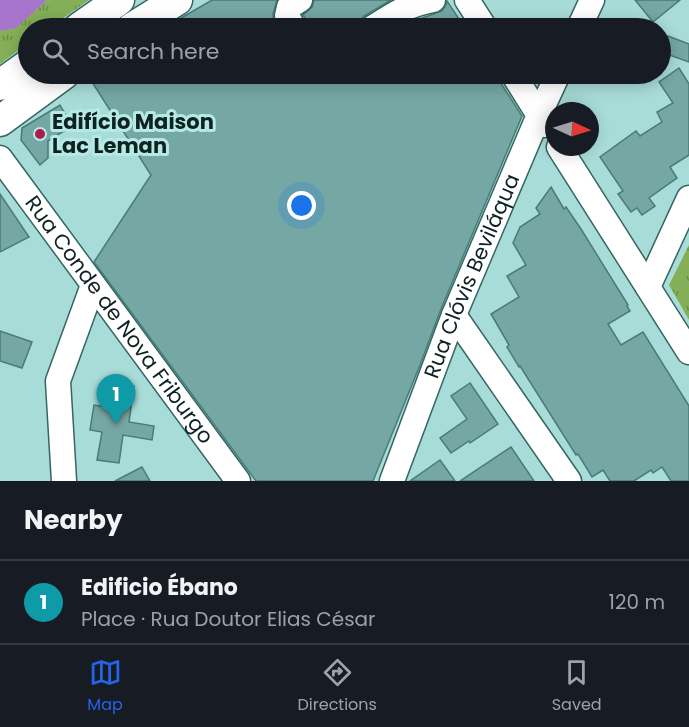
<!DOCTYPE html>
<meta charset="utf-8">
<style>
body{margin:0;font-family:Poppins,sans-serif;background:#20242c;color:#f1f3f6}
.compass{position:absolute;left:545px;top:102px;width:54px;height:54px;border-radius:50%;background:#171b24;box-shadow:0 3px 15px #0003;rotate:94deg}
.you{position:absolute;left:302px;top:206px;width:21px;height:21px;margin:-15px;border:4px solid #fff;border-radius:50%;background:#1a73e8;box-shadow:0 0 0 9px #1a73e833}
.badge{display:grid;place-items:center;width:39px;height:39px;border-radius:50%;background:#2563eb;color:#fff;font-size:20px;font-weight:700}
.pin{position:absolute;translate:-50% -50px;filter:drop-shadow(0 2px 3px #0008)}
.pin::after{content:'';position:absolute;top:32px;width:21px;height:18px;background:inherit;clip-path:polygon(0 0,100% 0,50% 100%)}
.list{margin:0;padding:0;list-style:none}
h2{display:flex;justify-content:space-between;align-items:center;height:78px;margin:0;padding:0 24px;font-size:26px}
h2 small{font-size:20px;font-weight:400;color:#9ea1a6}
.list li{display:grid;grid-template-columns:39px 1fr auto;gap:18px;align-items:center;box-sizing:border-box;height:84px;padding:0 24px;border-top:2px solid #363941}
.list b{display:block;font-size:22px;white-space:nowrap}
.list p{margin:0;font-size:20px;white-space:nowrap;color:#9ea1a6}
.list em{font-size:20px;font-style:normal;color:#9ea1a6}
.icon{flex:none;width:33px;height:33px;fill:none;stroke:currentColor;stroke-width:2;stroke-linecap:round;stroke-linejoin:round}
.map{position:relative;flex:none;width:689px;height:481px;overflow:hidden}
.search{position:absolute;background:#171b24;box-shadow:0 3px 15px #0003;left:18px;right:18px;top:18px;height:66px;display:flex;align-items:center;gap:15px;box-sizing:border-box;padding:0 21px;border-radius:33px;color:#9ea1a6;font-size:22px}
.sheet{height:162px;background:#171b24}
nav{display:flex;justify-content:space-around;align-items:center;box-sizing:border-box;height:84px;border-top:2px solid #363941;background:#171b24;font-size:16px;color:#9ea1a6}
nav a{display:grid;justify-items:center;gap:3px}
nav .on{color:#2563eb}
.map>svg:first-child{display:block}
.grass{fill:url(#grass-tufts)}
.water{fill:#a875cc}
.building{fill:#75a7a4;stroke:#497b77;stroke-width:1.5}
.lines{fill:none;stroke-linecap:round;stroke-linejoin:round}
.minor-casing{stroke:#346662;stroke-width:27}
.major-casing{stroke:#346662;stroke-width:33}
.minor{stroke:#fff;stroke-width:24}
.major{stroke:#fff;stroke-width:30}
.poi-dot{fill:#ae1b49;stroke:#b5eae5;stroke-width:2}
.labels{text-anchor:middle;stroke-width:6;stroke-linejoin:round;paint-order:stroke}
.poi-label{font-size:21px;font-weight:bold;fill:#0d2221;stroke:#b5eae5;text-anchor:start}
.street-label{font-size:21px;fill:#0d2221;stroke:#b5eae5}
</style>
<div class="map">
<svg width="689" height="481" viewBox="0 0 689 481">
<defs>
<pattern id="grass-tufts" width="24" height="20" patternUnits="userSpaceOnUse" patternTransform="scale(1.5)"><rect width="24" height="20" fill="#85af57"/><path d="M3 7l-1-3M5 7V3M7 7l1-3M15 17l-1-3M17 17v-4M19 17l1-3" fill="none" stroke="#6b8e48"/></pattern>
</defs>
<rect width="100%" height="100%" fill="#a8dcd8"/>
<g class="grass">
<polygon points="47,0 89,0 49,28 28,28 28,43 0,64 0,31 16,27"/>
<polygon points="689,245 689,320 669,285"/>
</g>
<polygon class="water" points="0,0 47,0 16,28 0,31"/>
<g class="building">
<polygon points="212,0 277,0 273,14 274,22 278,28 164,28"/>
<polygon points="314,0 391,0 364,16 359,22 358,28 308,28 307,21 303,15 312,7"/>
<polygon points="635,0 680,0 653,22"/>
<polygon points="447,1 465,28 398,28 414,21 442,11 446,5"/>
<polygon points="668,36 689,44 689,62 661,52"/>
<polygon points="679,68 689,84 689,155 670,167 677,178 649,198 655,206 642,215 637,208 631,212 618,194 623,191 600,157 636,131 640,136 662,122 657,112 673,103 659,82"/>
<polygon points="87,74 495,74 522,116 441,309 420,365 373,481 256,481 94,262 151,175"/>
<polygon points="60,105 72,126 48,141 48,158 40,165 21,140 22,128"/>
<polygon points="551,187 564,209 566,207 581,229 628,305 627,306 630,311 608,324 621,345 643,332 689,406 689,481 671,481 662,467 653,473 651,470 634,481 610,481 603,470 592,477 578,454 576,455 520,366 519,367 507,347 509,345 491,314 519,297 507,276 526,265 513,243 520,227 540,214 536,208"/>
<polygon points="0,194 29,237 0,252"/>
<polygon points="0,331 32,342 22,368 0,361"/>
<polygon points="111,382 134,386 129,422 154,426 152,440 123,435 119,463 97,460 102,432 90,430 94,405 107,407"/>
<polygon points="470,383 498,424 470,443 469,441 451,453 440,438 467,419 451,396"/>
<polygon points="511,447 534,481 460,481"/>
<polygon points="440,460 455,481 410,481"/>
<polygon points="142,467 150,481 115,481"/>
</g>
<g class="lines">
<g class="minor-casing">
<g id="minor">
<polyline points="467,0 485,28"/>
<polyline points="294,28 287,16 289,7 300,0"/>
<path d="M372,28C394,14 407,5 433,0"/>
<polyline points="579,28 592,0"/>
<polyline points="513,74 545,125"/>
<polyline points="559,147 689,352"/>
<path id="s1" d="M0,158L238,481"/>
<polyline points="648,287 689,198"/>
<polyline points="454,315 569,481"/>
<polyline points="64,481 58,381 93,285"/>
<path id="s2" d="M392,481L454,315L539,115L558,74"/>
</g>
</g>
<g class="major-casing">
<g id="major">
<polyline points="79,28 119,0"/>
<polyline points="132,28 177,0"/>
<polyline points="0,85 28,65"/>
<polyline points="0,121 64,74"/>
</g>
</g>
<use href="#minor" class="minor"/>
<use href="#major" class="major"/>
</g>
<circle class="poi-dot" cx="40" cy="134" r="6"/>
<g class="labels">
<g class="poi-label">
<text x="52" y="129">Edifício Maison<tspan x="52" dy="24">Lac Leman</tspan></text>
</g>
<g class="street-label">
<text dy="7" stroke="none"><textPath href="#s2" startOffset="220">Rua Clóvis Beviláqua</textPath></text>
<text dy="7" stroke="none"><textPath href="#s1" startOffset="201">Rua Conde de Nova Friburgo</textPath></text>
</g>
</g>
</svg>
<svg class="compass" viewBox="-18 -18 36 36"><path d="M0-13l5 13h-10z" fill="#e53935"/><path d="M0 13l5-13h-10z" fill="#9ea1a6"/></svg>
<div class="you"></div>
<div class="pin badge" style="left:116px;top:424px;background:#0f9aa8">1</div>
<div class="search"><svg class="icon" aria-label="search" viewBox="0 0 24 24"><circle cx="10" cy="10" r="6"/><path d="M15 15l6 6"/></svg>Search here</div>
</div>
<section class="sheet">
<h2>Nearby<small></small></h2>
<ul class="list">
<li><span class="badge" style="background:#0f9aa8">1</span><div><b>Edificio Ébano</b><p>Place · Rua Doutor Elias César</p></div><em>120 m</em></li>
</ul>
</section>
<nav>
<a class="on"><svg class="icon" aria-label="map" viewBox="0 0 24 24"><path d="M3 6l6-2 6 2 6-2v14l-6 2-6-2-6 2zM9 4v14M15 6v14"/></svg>Map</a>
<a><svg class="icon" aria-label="directions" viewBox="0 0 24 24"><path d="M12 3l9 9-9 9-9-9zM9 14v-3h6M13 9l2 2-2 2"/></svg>Directions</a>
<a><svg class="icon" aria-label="saved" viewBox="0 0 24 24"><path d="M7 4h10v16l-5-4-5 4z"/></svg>Saved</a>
</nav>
